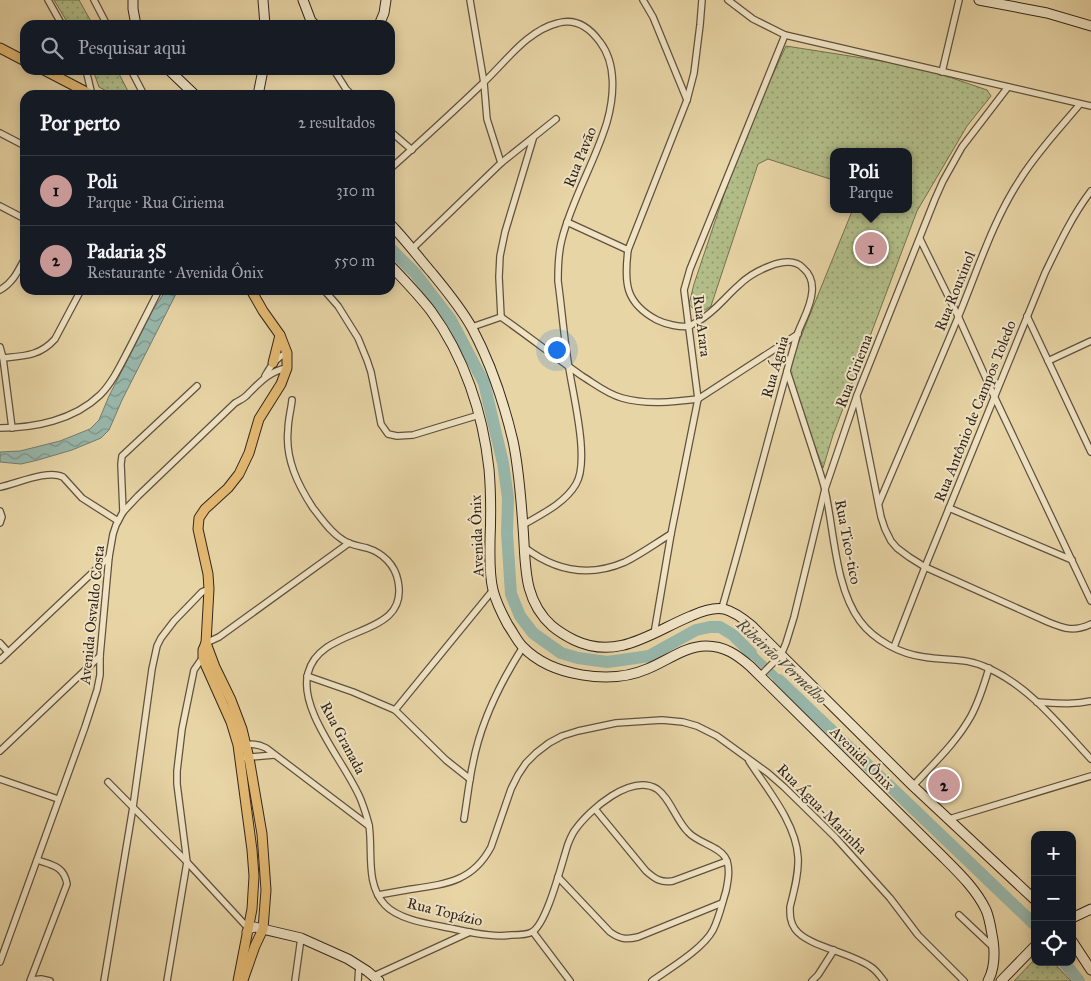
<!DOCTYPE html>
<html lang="pt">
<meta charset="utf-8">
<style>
body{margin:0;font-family:"IM FELL Great Primer",serif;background:#20242c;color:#f1f3f6}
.controls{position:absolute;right:15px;bottom:15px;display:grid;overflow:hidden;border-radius:10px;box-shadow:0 2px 12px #0003}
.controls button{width:45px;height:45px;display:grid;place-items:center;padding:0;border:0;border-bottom:1px solid #363941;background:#171b24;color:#f1f3f6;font:25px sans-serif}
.you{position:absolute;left:556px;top:349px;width:18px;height:18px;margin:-12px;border:4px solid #fff;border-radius:50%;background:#1a73e8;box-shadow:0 0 0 8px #1a73e833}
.badge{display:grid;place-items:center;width:32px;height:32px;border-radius:50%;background:#c59692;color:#111;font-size:16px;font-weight:700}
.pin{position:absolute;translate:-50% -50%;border:2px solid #fff;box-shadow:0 1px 5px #0006}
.popup{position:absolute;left:830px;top:148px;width:82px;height:65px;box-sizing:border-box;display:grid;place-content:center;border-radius:10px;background:#171b24;filter:drop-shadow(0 1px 4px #0005);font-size:16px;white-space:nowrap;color:#9ea1a6}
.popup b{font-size:19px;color:#f1f3f6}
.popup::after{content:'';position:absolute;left:50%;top:100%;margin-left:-10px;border:10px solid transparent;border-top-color:#171b24}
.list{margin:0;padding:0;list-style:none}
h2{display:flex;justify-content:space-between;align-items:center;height:65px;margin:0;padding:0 20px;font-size:21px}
h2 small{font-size:16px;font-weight:400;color:#9ea1a6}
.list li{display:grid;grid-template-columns:32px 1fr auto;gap:15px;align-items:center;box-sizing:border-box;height:70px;padding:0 20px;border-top:1px solid #363941}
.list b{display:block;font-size:19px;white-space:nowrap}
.list p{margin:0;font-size:16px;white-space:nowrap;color:#9ea1a6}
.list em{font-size:16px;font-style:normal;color:#9ea1a6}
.icon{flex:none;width:28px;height:28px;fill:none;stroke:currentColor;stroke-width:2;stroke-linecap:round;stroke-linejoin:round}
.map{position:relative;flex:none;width:1091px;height:981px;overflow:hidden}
.search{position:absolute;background:#171b24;box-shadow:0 2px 12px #0003;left:20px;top:20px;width:375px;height:55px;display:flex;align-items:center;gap:12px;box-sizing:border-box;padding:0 18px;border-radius:15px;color:#9ea1a6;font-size:19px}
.panel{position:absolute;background:#171b24;box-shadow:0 2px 12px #0003;left:20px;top:90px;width:375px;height:205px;border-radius:15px}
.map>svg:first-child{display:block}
.grass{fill:url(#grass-dots);stroke:#727252}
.water{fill:url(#water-waves);stroke:#707d72}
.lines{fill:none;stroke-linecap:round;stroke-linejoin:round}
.canal{stroke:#98b8ac;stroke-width:8}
.river{stroke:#98b8ac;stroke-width:12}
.street-casing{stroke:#60513e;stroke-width:8}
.secondary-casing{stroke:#33251c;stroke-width:11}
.primary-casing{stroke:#33251c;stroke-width:11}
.street{stroke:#f0e4c5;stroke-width:5.5}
.secondary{stroke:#f0e4c5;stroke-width:9}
.primary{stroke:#e4ba73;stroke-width:9}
.labels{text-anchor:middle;stroke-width:4;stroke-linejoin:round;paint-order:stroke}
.street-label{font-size:15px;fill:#33251c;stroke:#f0e4c5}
.water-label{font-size:16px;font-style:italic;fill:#4c4a40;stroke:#f0e4c5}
</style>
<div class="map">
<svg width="1091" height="981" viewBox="0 0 1091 981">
<defs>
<pattern id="grass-dots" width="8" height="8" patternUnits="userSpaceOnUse" patternTransform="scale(1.25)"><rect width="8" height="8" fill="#b2be89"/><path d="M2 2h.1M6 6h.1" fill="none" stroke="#919a6f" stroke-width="1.8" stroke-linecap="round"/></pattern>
<pattern id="water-waves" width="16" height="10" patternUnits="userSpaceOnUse" patternTransform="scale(1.25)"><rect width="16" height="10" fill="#98b8ac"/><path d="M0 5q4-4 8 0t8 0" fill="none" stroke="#7d958b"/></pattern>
</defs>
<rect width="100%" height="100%" fill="#e8d5a6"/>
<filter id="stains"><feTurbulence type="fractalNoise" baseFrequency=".004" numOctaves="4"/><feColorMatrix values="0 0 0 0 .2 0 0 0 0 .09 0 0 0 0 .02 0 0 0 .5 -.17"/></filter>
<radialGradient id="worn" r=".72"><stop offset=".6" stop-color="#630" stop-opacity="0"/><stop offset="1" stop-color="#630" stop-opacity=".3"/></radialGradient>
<g class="grass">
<polygon points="54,0 79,0 93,25 69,25"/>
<path d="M786,46L920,67L987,90L991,96L967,126L917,211L833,435L823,468L787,371L853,209H908V152H834L833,180L768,159L758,164L711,306C704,313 694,312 689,304L694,284L742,141Z"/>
<polygon points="93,70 117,70 130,95 114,95 99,87"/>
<polygon points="1035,959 1035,962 1053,962 1071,981 1014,981"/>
</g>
<polygon class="water" points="166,290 178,290 122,400 109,430 101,438 72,450 38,460 21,464 0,462 0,452 20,451 60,441 90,429 99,420 109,396 153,310"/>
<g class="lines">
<polyline class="canal" points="751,653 779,680"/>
<g class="river">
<polyline points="390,248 415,273 451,320 484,383 503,463 508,498 507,533 511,594 520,616 533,633 561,653 578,658 607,662 622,660 649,656 696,630 710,627 720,627 733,635 751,653"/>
<polyline points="779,680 1035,925"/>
<polyline points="1064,962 1079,981"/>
</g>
<g class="street-casing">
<g id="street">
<polyline points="48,0 62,25"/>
<polyline points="94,0 107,25"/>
<polyline points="470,0 484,83 487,119 501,163"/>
<polyline points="643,0 653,17 687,100"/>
<path d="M702,0L700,25L694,73L687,100L628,250C624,283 625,303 657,320C665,324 681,328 690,326C692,325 694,323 697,322C715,312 724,298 739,285C751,273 788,252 803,268C810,274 813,283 812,292C811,307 802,321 797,335C794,347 790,359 787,371C765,450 745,529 722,608"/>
<polyline points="728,0 753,19 785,35 1091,106"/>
<polyline points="86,70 92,95"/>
<polyline points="131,70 144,95"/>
<polyline points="334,70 346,89 352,95"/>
<polyline points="942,72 959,0"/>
<polyline points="390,131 412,150"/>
<polyline points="0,133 25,146"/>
<path d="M390,169C421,141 452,113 482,84C505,63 526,31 558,23C576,18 590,28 600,42C617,64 614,97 607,122C595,162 572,199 562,239C558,253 558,267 558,281C562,310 564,339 569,368C573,395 590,461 576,484C565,503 542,514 523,525"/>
<polyline points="0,206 25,219"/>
<polyline points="567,222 628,250"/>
<polyline points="920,239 958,316 994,396 1091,601"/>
<polyline points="412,249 501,163 556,119"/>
<path d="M0,290C13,283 18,271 25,258"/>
<polyline points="324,290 338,306 358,338 367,360 371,372 381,424 388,434 397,436 413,435 479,415"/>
<polyline points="1027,316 1091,452"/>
<polyline points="501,317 499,277 500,256 505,232 533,139"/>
<path d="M472,327L501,317C528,336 555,357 582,376C595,384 607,394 622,398C647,405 673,402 698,399L798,334"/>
<polyline points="0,347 3,358 12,428"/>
<path d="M3,358C24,356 40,356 55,339L81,290"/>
<polyline points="1048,361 1091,341"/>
<path d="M787,371C796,398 804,424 813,451C817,464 822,477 825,490C834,529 835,588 860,621C874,640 900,654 924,657C949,661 966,657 990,669C1031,688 1061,727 1091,759"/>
<path d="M265,376C271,366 275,358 287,353"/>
<path d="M857,397L881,517L885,529L891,541L897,548L909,557L925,567L1048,622C1065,629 1074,632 1091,624"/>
<path d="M292,400C291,410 288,420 288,430C285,459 298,485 313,508C322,519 330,532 343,540C350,545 359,546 367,548C383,553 395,565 398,581C410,640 321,623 308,673C298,711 347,765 361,800C364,808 367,817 369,825C373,851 365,884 385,905C399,920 430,924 450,928C463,931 476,934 489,935C496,936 503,936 511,935C517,935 527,935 532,932C547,924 562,862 568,844C570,839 572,834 575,830C589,810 631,773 657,789C670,798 676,820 688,832C698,843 718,846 725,857C731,867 728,881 726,891C722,904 719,918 713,930C703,949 669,969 652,981"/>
<path d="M0,428C35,428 74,420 100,395C113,382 121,364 129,349C139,329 149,310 159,290"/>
<path d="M0,487C16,484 48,469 63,477L82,498L118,521"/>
<path d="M879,503C905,441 933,378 959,315C978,269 993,220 1021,178C1038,151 1060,128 1080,104"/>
<polyline points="949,508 1072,560"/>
<polyline points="0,511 2,517 0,523"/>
<polyline points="123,512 121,464 122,456 197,386"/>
<path d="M524,547C555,571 588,578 625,562C641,554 656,543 671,534"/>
<polyline points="654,634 671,534 698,399 684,290 690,269 785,35"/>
<polyline points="0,643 8,652"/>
<polyline points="206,643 219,637 349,543"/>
<path d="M894,647L925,567L1045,273C1059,244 1072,216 1091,191"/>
<polyline points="0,660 109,557"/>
<polyline points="307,676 353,692 395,710 446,760 470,779"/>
<polyline points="760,676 781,655 786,643 794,617 825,489 857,395 935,199 943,181 962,147 1008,87"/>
<path d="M1037,702C1055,703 1073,705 1091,701"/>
<polyline points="395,710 493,590"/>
<path d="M243,745C252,743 258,744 266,748L369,826"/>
<polyline points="0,751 100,656"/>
<polyline points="240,758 274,755"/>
<path d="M749,761C767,789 796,823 798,857C799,873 794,891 790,907C790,915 790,922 795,929C808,947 851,952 871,967C876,970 880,976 884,981"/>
<polyline points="0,779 58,799"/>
<polyline points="108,782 187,862 248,928"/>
<path d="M913,786C933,764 956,743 971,716C979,701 984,685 989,668"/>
<path d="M595,809L646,871C655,879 661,883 673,881L727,861"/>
<path d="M464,819C467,801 469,781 473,763C481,721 500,683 523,647"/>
<polyline points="949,819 1091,776"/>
<path d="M558,877L610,932C620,939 626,940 638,937L722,903"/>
<path d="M378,895C389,893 401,891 412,889C447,884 473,881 491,847L511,789L518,775L526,763L536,753L549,743L562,736L578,731L616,723L662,720L683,722L697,726L717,736L768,773L784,787L835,837L890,898L918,935L964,981"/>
<polyline points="959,915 994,948"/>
<polyline points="533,932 570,981"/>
<path d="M0,962L85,727L97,690L100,675V656L109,557L113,534L116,525L123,512L138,496L235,403C240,400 245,398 248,394C260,382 270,371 287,368"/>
<polyline points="374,976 470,932"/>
<polyline points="31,980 41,979 50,981"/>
<path d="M30,981L67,884C64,866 52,865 37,860"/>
<polyline points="104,981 133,807 152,669 157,646 161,638 174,621 202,592 209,589"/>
<polyline points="167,981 187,862 177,784 177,771 182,729 194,670 203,657"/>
<polyline points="295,981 301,938"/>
<polyline points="358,981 359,965"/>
<polyline points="812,981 818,975 834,950"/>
</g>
</g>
<g class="secondary-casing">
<g id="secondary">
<polyline points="133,0 133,9 136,25"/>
<polyline points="263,0 265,25"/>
<polyline points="303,0 311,21 315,25"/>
<polyline points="979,0 1047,13 1091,26"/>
<polyline points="379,25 384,13 386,0"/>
<polyline points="169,70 195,95"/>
<polyline points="258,95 263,70"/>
<path d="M390,224C405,239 418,257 432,273C446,290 461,308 472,328C490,362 504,403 513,441C519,469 521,499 523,527C526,563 522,599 552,626C558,631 566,636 574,640C618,661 652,632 691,616C700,612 713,607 724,609C735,612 744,619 752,626L913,786L1035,900"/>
<path d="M390,265C404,280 418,294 431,311C464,356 483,413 489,469C491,492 491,517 490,541C490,557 489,574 493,590C496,602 502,614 508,625C513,632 517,641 523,647C551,676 610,685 647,669C667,661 685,646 706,646C725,646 737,655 750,666L942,856C958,872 976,889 986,910C990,919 991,930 993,940C995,954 995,968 988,981"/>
<polyline points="1072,918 1091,909"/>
<polyline points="247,932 249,929 254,927 301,938 348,959 367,971 379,981"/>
<polyline points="1072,941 1091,970"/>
<polyline points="1001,981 1035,946"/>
</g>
</g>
<g class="primary-casing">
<g id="primary">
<polyline points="0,48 25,61"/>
<polyline points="44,70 92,95"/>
<polyline points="273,363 280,335"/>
<polyline points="206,643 215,667 231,700 242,729 249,758 262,834 266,890 263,929 255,946 243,980"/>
<polyline points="238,981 252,909 254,876 252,850 238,745 231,722 206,666 203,657 203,650 206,643 209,589 208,574 198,529 199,518 205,509 228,488 239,474 249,453 259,419 281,384 287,368 287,353 280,335 263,311 251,290"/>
</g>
</g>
<use href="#street" class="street"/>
<use href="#secondary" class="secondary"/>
<use href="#primary" class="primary"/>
</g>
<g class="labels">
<g class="street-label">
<text transform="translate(580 157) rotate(-68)" y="5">Rua Pavão</text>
<text transform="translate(955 291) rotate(-68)" y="5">Rua Rouxinol</text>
<text transform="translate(702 326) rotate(83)" y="5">Rua Arara</text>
<text transform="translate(775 367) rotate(-74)" y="5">Rua Águia</text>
<text transform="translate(854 371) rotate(-69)" y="5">Rua Ciriema</text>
<text transform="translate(975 411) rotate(-68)" y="5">Rua Antônio de Campos Toledo</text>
<text transform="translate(477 536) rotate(-92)" y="5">Avenida Ônix</text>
<text transform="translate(848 542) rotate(79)" y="5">Rua Tico-tico</text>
<text transform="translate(92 615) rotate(-84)" y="5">Avenida Osvaldo Costa</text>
<text transform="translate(343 738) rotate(62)" y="5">Rua Granada</text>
<text transform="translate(862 758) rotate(45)" y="5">Avenida Ônix</text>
<text transform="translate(822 809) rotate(45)" y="5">Rua Água-Marinha</text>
<text transform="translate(445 912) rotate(14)" y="5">Rua Topázio</text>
</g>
<g class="water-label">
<text transform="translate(782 661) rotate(43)" y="6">Ribeirão Vermelho</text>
</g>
</g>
<rect width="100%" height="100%" filter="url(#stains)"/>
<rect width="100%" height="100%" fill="url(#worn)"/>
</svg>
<div class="controls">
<button>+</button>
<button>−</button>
<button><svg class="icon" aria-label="locate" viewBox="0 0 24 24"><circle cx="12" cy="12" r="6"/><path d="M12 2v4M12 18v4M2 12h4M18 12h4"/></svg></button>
</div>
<div class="you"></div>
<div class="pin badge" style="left:871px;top:248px">1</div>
<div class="popup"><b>Poli</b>Parque</div>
<div class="pin badge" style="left:944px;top:785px">2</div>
<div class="search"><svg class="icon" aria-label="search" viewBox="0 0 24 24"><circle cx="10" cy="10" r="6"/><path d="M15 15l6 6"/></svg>Pesquisar aqui</div>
<section class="panel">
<h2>Por perto<small>2 resultados</small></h2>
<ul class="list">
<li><span class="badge">1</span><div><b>Poli</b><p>Parque · Rua Ciriema</p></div><em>310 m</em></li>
<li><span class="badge">2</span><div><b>Padaria 3S</b><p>Restaurante · Avenida Ônix</p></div><em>550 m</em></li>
</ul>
</section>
</div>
